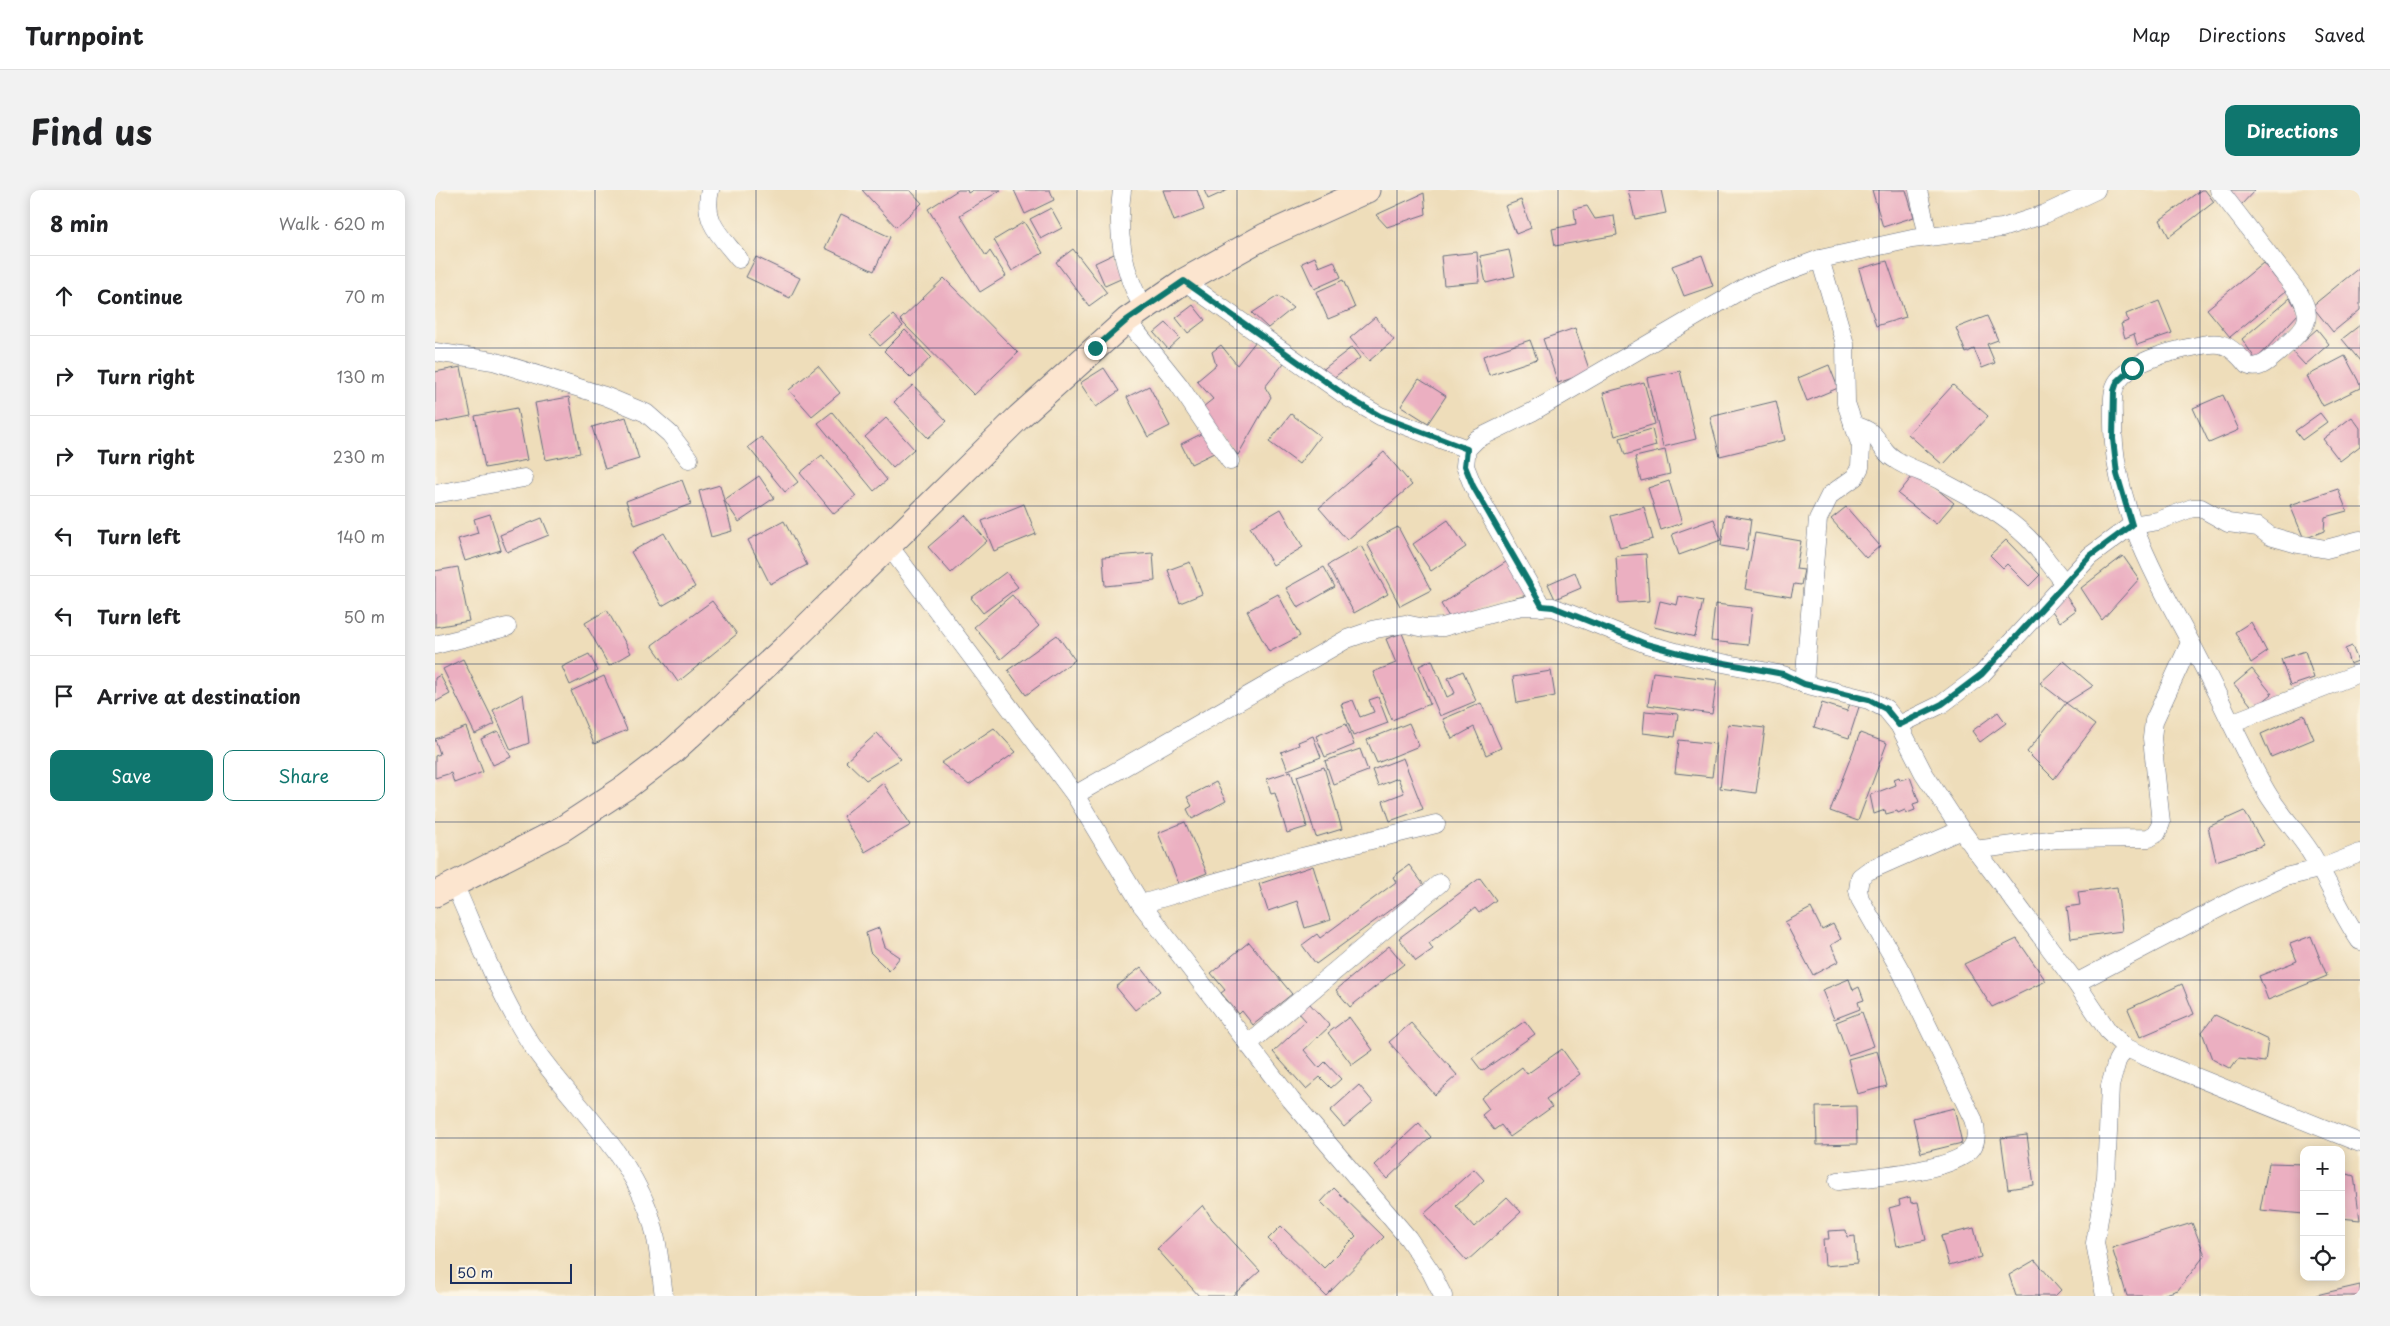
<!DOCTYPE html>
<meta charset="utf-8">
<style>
body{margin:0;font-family:"Playpen Sans",sans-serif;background:#f2f2f2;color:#202124}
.controls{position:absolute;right:15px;bottom:15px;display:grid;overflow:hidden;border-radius:10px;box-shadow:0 2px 12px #0003}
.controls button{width:45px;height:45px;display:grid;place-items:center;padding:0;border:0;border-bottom:1px solid #e0e0e0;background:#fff;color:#202124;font:25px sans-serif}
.scale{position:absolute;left:15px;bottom:12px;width:122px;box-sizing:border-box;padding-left:5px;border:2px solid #1b2f5e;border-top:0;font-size:14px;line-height:18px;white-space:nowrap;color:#1b2f5e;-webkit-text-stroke:4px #fcf5e5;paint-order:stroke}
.stop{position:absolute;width:15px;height:15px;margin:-11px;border:4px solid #0f766e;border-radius:50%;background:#fff}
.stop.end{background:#0f766e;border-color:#fff;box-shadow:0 1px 5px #0008}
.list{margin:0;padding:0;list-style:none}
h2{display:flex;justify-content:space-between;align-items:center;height:65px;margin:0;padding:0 20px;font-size:21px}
h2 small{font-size:16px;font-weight:400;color:#757577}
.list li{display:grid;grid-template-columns:32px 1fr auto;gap:15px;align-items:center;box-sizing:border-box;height:80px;padding:0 20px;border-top:1px solid #e0e0e0}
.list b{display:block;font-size:19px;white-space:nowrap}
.list em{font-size:16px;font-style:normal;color:#757577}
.actions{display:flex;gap:10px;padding:15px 20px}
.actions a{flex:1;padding:11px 0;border:1px solid #0f766e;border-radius:10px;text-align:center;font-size:18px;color:#0f766e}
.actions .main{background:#0f766e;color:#fff}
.icon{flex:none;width:28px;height:28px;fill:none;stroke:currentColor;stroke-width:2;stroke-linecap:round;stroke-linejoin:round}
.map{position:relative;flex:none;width:1925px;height:1106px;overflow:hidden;border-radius:10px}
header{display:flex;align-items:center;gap:30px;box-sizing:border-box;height:70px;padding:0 25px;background:#fff;border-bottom:1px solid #e0e0e0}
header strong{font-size:24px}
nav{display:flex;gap:28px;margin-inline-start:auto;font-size:18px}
.intro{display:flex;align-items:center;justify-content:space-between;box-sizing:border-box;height:120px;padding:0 30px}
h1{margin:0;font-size:35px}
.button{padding:12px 22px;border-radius:10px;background:#0f766e;color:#fff;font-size:18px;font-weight:700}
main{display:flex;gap:30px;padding:0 30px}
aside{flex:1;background:#fff;border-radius:10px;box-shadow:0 2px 12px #0003}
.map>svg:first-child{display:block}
.building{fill:#ebafc1}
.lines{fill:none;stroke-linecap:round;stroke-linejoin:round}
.street-casing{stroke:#656c7e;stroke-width:19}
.secondary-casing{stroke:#656c7e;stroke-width:27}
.street{stroke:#fff;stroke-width:18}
.secondary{stroke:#fce5cf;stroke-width:25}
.route{stroke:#0f766e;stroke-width:6}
.grid{fill:none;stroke:#1b2f5e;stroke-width:1;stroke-opacity:0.55}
</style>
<header>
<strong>Turnpoint</strong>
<nav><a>Map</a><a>Directions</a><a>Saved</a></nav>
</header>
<div class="intro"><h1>Find us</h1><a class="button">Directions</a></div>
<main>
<aside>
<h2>8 min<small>Walk · 620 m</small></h2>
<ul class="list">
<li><svg class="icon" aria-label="ahead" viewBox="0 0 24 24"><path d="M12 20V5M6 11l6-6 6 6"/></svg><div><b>Continue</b></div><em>70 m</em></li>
<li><svg class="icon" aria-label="right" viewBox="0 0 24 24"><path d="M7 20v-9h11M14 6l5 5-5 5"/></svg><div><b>Turn right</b></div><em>130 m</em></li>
<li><svg class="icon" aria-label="right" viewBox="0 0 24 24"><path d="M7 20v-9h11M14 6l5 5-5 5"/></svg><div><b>Turn right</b></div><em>230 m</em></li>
<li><svg class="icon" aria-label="left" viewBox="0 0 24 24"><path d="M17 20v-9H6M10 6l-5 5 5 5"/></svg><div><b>Turn left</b></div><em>140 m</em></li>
<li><svg class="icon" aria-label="left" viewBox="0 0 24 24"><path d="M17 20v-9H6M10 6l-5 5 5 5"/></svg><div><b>Turn left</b></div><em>50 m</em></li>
<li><svg class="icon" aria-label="arrive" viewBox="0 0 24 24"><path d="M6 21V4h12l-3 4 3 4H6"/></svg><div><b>Arrive at destination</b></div></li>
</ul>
<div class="actions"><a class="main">Save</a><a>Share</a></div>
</aside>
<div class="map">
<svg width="1925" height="1106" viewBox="0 0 1925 1106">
<rect width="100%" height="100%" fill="#fcf5e5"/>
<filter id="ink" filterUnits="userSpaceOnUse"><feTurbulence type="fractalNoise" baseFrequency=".02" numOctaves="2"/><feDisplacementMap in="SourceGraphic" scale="10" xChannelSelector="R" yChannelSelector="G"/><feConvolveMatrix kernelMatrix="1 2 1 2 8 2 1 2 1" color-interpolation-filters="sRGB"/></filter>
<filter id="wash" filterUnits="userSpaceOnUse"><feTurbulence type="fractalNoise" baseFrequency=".0096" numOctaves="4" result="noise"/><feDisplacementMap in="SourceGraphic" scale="20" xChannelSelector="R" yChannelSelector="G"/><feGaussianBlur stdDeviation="1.12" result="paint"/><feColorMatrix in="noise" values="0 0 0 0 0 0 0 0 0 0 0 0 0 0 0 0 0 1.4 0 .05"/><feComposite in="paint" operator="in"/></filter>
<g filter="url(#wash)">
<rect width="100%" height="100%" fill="#eeddba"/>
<g id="blocks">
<g class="building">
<polygon points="427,0 475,0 487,13 461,37"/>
<polygon points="523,0 532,0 533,3 538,0 566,0 525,25 551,66 555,61 571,86 545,102 493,19"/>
<polygon points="579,0 615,0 619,10 590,24"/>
<polygon points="728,0 762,0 769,20 739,31"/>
<polygon points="769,0 793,0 773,9"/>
<polygon points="1193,0 1226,0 1231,23 1200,29"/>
<polygon points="1437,0 1471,0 1479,27 1448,37"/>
<polygon points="1766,0 1770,0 1779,12 1734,47 1725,30"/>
<polygon points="1793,0 1820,0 1806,15"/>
<polygon points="989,3 991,24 952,37 941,25"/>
<polygon points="1086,10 1096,38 1081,44 1070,16"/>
<polygon points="1152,16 1160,29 1179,26 1182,45 1120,56 1117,39 1141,34 1139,19"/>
<polygon points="616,18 627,38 606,49 595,29"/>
<polygon points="406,24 455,47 439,81 390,58"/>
<polygon points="589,32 608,63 577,81 559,50"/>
<polygon points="638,59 672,103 654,116 621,72"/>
<polygon points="1074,60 1080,86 1051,93 1045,66"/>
<polygon points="1042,62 1044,92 1009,95 1006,66"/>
<polygon points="679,64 690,87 670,96 660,73"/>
<polygon points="1267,65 1278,96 1249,106 1237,76"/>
<polygon points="321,67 365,88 355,108 311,87"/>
<polygon points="880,67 884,77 899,71 906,87 879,99 867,73"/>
<polygon points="1452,71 1471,127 1441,136 1424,79"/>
<polygon points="1828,73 1851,101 1795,147 1772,119"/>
<polygon points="1925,77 1925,120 1898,142 1877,116"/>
<polygon points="509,88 583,163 539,205 465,130"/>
<polygon points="908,90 920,118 893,129 881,102"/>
<polygon points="843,106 858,118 833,138 817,123"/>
<polygon points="1855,108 1864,123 1821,170 1807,149"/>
<polygon points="1724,111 1737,143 1702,155 1699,144 1690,148 1686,134 1693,131 1691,124"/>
<polygon points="758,115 770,130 753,143 741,128"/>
<polygon points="458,125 468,136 445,156 435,145"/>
<polygon points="1552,126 1563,150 1552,154 1560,173 1547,178 1539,159 1531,163 1521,138"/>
<polygon points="940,127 959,150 934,171 915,148"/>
<polygon points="731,133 745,148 733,159 719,143"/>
<polygon points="1925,135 1925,171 1907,149"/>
<polygon points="1140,138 1155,182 1123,193 1108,149"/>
<polygon points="1882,139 1894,154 1870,175 1857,161"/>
<polygon points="470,140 496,167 476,188 449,161"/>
<polygon points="1095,150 1102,169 1054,185 1048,166"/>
<polygon points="821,151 849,173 830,197 836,207 803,265 764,220 778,209 762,191 781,175 777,162 786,155 802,175"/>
<polygon points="917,157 925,168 894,191 886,181"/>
<polygon points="1910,166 1925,194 1925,198 1888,216 1872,186"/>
<polygon points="1394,175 1403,198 1372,211 1363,188"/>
<polygon points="383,176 405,203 377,226 354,200"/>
<polygon points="26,177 36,226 0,233 0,182"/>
<polygon points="669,178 684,201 661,217 645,193"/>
<polygon points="1245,181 1261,249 1228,257 1212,188"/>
<polygon points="984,189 1011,206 993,233 966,216"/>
<polygon points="1209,192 1220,234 1180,246 1168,203"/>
<polygon points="478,195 512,231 493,248 459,212"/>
<polygon points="1518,195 1553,226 1508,275 1473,244"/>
<polygon points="714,196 735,236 713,247 692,207"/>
<polygon points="1788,205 1804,240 1774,253 1758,218"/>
<polygon points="134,207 145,263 111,270 100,213"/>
<polygon points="1341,211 1350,250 1285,266 1275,227"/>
<polygon points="82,218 92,270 50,278 40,226"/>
<polygon points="397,222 452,290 439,301 383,233"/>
<polygon points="1885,223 1892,232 1867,250 1860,241"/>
<polygon points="856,224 885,246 864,274 834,252"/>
<polygon points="191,227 204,269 170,279 157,237"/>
<polygon points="1917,227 1925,238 1925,256 1905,271 1888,249"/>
<polygon points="451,228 479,259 458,278 430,247"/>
<polygon points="1217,239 1221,256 1190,265 1185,248"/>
<polygon points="770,242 781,262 756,274 746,254"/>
<polygon points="326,247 363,292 350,302 313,257"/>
<polygon points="1230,260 1235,284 1206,291 1200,267"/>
<polygon points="949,262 977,295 912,350 884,318"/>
<polygon points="387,265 421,306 399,324 365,283"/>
<polygon points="1481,282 1519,313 1501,334 1463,304"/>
<polygon points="324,286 339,308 304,332 289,310"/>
<polygon points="247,290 256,314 200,335 191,311"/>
<polygon points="1234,291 1247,333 1226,340 1213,298"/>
<polygon points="285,295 297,341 276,347 264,301"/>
<polygon points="1903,299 1912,321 1890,327 1889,341 1869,349 1855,315"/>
<polygon points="589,314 601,344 559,361 547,331"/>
<polygon points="1209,317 1218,349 1185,358 1176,326"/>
<polygon points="1411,317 1445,356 1431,368 1396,329"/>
<polygon points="846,319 868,357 838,375 815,337"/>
<polygon points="55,324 66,360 30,371 23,349 43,343 39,329"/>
<polygon points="530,325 552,351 516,383 493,357"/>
<polygon points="1290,325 1316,329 1312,360 1286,356"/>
<polygon points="107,328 114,345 72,362 65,345"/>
<polygon points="1279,329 1286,350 1244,365 1237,344"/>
<polygon points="1013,330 1031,357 996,381 978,354"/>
<polygon points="349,331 372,375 335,394 313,350"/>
<polygon points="963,337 996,400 965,416 932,353"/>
<polygon points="229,343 260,397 227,416 196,362"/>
<polygon points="1320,343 1366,351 1361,379 1369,380 1366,395 1359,394 1356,407 1310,399"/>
<polygon points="1571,350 1605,385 1594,396 1572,374 1568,378 1555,365"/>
<polygon points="926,356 953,404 919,423 893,375"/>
<polygon points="718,363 720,391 670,396 668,367"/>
<polygon points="1211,364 1214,411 1184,413 1181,366"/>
<polygon points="1688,366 1704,389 1667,430 1646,398"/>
<polygon points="1074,370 1092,405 1014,427 1006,414"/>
<polygon points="755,372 767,404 745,413 733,380"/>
<polygon points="23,377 34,431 0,437 0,381"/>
<polygon points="889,377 900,397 863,418 851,398"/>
<polygon points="571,382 583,397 548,423 536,408"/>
<polygon points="1140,382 1146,398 1120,409 1113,394"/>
<polygon points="843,404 865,446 834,462 812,421"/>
<polygon points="577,405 604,436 566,469 539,437"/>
<polygon points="1630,405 1641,420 1625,432 1614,417"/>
<polygon points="1244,406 1268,411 1260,447 1219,437 1225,411 1242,415"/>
<polygon points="277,411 302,444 243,492 217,455"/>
<polygon points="1280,414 1317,418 1313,455 1276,451"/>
<polygon points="172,420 196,463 174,476 150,433"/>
<polygon points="1816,432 1832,462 1816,473 1800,442"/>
<polygon points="967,443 995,514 957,530 938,482 961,473 951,449"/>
<polygon points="622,445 640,470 591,505 573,480"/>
<polygon points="1917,456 1923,471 1915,474 1910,459"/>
<polygon points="1870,461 1879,488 1855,496 1846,469"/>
<polygon points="154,464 163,481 135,495 127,477"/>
<polygon points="28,469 60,534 40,544 8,479"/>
<polygon points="997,470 1012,507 1020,503 1013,488 1028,481 1041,511 1005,526 984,476"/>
<polygon points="1629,471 1658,496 1631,513 1605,493"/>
<polygon points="1817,479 1837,504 1819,519 1799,494"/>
<polygon points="1116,481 1120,506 1082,513 1078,487"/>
<polygon points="1218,482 1282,490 1277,524 1213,515"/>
<polygon points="5,485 15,504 0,512 0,488"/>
<polygon points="169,486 192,540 159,554 136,501"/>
<polygon points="88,504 94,553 76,560 58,520"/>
<polygon points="943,507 953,533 918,546 906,514 918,510 925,527 939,522 934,510"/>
<polygon points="1046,513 1066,558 1051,565 1039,537 1017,549 1008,529"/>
<polygon points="1387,513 1412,521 1415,514 1424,517 1414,548 1379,537"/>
<polygon points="1631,513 1660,535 1619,589 1592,562"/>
<polygon points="1210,521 1243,524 1240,547 1208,543"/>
<polygon points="1563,522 1571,533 1545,552 1537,541"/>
<polygon points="1869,525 1879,549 1836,567 1826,544"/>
<polygon points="974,533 984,556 942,573 932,550"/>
<polygon points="911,534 919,555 890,567 881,546"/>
<polygon points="1293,534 1330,538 1321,603 1285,598"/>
<polygon points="31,537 48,582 19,593 16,583 0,588 0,566 5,564 0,549"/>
<polygon points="559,538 581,562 534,595 506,573"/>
<polygon points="63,541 76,567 58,575 46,549"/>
<polygon points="442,543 466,569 431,590 411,571"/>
<polygon points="1425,543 1452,553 1423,631 1395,621"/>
<polygon points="878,546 886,567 853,580 846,562 864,555 863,552"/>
<polygon points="1244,550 1281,554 1277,587 1240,583"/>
<polygon points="925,559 933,581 898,594 890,571"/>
<polygon points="968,568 988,619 955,631 948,611 969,603 963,588 943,596 937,580"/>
<polygon points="889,577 907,639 881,647 862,586"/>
<polygon points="856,581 872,637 852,643 840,603 836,604 832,589"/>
<polygon points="1464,587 1465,590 1475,587 1484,612 1478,614 1480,620 1472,623 1470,620 1463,623 1462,621 1451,624 1450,620 1439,624 1435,605 1461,595 1459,589"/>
<polygon points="781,592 791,611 757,629 752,619 757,616 752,607"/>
<polygon points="448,593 476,635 430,662 408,626"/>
<polygon points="1809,621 1829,655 1781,671 1773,637"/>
<polygon points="750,632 772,683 744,694 723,643"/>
<polygon points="974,675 989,695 881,774 867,755 882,744 885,748 961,692 958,687"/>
<polygon points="878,676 895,730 870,738 862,711 833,721 824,694"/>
<polygon points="1045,688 1061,710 1044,723 1040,718 994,753 998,759 981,771 964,748"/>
<polygon points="1682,697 1687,741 1636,748 1632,717 1645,715 1643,702"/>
<polygon points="1376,718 1387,740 1398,734 1406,749 1396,755 1404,771 1378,785 1350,732"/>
<polygon points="444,738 450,757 465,767 454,781 435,762 431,743"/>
<polygon points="1876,746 1892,786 1833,810 1824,786 1862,771 1855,754"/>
<polygon points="1582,749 1611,791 1557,817 1529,774"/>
<polygon points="814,752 857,804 818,835 807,821 804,824 786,803 790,800 776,783"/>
<polygon points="954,756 969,774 915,817 901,800"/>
<polygon points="706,777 725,801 700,820 681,797"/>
<polygon points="1414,789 1418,800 1424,797 1429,810 1423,812 1425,819 1399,829 1387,800"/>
<polygon points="1747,794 1759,824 1705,847 1693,819"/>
<polygon points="874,813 895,836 869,860 884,878 890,872 906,889 896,898 885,887 871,899 838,862 871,831 863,822"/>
<polygon points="1427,822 1439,856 1413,865 1401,832"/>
<polygon points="1780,825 1833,850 1830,872 1803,869 1796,879 1777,869 1767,842"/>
<polygon points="914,827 938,860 917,875 893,843"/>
<polygon points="1090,831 1100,844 1047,881 1037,868"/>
<polygon points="976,833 1022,885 1000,905 954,852"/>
<polygon points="1127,859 1145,884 1111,909 1117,917 1075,947 1066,935 1059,940 1047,925 1054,919 1046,908 1087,877 1092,884"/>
<polygon points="1442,861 1452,896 1422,904 1413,869"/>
<polygon points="924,895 938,912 909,937 895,921"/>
<polygon points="1421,916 1422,954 1382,955 1381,917"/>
<polygon points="1519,918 1527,953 1486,963 1478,928"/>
<polygon points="984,933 996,947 952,989 939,975"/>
<polygon points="1592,945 1599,995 1573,999 1566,948"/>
<polygon points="1834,973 1869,974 1869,1024 1825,1020"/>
<polygon points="1039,979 1049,990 1021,1016 1039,1037 1072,1007 1086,1022 1032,1071 989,1024"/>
<polygon points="1906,982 1919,986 1925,1030 1906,1028"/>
<polygon points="899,998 949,1047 891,1106 833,1049 846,1036 889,1078 921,1046 886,1012"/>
<polygon points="1475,1007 1476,1013 1483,1012 1491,1050 1462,1056 1454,1018 1465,1015 1464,1010"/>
<polygon points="768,1015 777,1029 825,1081 797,1106 764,1106 722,1059"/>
<polygon points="1757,1033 1770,1065 1743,1100 1724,1106 1692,1106 1677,1058"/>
<polygon points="1539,1038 1546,1067 1514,1076 1506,1046"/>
<polygon points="1411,1040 1412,1047 1420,1046 1422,1073 1390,1076 1388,1049 1394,1049 1393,1041"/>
<polygon points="1600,1070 1626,1100 1620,1106 1581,1106 1574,1085"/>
<polygon points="1925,1095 1925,1106 1881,1106 1881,1105"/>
</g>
</g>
</g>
<g filter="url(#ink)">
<use href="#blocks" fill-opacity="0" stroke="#656c7e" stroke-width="1"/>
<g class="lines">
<g class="street-casing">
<g id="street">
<path d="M275,0C267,32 286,46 304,69"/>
<path d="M687,0C681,43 687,81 709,119"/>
<polyline points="1483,0 1493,47"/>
<path d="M1784,0L1865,105C1869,113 1874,122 1871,131C1869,141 1839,167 1830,173C1824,177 1818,178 1812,175C1789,147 1781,152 1748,159C1727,164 1696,173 1683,191C1676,200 1678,218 1678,229C1677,328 1735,408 1777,494C1795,529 1811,566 1831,601C1843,622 1861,640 1874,660C1893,690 1905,722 1925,751"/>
<polyline points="749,91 914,208 945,226 1032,259"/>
<polyline points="692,130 744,195 795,271"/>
<polyline points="0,162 58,171 170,206 211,223 235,244 254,269"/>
<path d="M1418,235C1448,242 1440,258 1461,270C1474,279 1492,283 1506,291C1536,307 1569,324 1593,348C1606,361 1617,378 1630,393"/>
<polyline points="0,304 89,288"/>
<polyline points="454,356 640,605 706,714 856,910 973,1048 996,1082 1008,1106"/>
<polyline points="1107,417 1038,296 1030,276 1031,266 1032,259 1042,249 1097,222 1313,96 1385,69 1477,49 1567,38 1610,24 1661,0"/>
<polyline points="0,455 72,437"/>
<polyline points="1369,494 1383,329 1395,305 1420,287 1425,277 1426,256 1411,213 1410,154 1385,69"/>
<polyline points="1796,533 1925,483"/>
<polyline points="1464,535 1507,514 1547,484 1655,366 1697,335 1723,331 1757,318 1766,318 1793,333 1823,337 1835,346 1863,354 1891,359 1925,350"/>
<polyline points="640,605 912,449 941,439 970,434 990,438 1008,437 1069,420 1088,416 1118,417 1211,454 1263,468 1348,485 1369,494 1434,510 1451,519 1464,535 1488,582 1526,640 1641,793 1673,841 1690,857 1709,866 1925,953"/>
<polyline points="1540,660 1622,649 1714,648 1722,643 1726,633 1717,548 1719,531 1755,453"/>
<path d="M19,694C43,748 64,805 96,854C133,909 187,954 212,1017C223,1044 225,1077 229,1106"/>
<polyline points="706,714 867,667 1001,634"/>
<polyline points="1641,793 1805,707 1850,687 1884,679 1925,663"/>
<polyline points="813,854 1005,693"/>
<path d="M1403,991C1432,987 1520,982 1537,958C1543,949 1541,938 1538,929L1467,783L1425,709L1423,700L1425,687L1433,681L1526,640"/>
<polyline points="1670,1106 1660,1053 1671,987 1675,896 1682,871 1690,857"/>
</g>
</g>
<g class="secondary-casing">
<polyline id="secondary" points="0,704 127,639 191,597 238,561 350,458 584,227 692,130 749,91 830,46 932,0"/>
</g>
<use href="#street" class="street"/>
<use href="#secondary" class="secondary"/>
</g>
</g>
<g class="lines" filter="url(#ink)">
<polyline class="route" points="660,158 692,130 749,91 914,208 945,226 1032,259 1030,276 1038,296 1107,416 1118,417 1211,454 1263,468 1348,484 1369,494 1434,510 1451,519 1464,535 1507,514 1547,484 1655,366 1697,335 1682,284 1678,249 1679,201 1682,192 1697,178"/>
</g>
<path class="grid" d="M160,0V1106M321,0V1106M481,0V1106M642,0V1106M802,0V1106M962,0V1106M1123,0V1106M1283,0V1106M1444,0V1106M1604,0V1106M1765,0V1106M0,158H1925M0,316H1925M0,474H1925M0,632H1925M0,790H1925M0,948H1925"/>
</svg>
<div class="controls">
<button>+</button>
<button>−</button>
<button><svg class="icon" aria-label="locate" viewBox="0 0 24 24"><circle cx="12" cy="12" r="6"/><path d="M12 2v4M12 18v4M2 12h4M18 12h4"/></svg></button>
</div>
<div class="scale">50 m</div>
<div class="stop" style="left:1697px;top:178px"></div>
<div class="stop end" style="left:660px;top:158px"></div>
</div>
</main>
